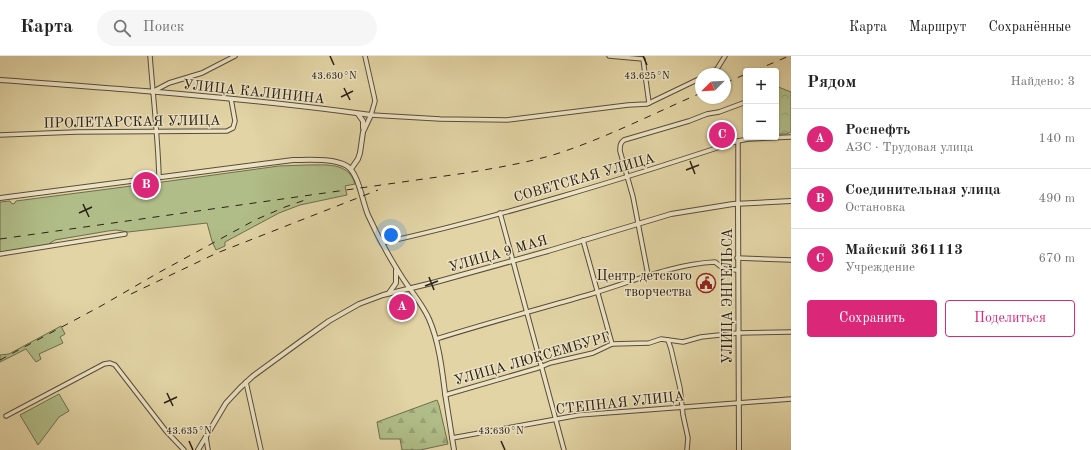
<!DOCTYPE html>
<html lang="ru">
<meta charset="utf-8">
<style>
body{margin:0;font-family:"Old Standard TT",serif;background:#f6f6f6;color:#222}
.controls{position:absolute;right:12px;top:12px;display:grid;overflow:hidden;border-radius:4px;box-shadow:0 1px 3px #0004}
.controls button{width:36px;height:36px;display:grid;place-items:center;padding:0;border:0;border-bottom:1px solid #e0e0e0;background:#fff;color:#222;font:20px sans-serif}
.compass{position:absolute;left:695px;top:12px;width:36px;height:36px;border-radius:50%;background:#fff;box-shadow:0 1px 3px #0004;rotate:246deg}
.you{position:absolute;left:391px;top:179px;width:14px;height:14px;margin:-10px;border:3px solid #fff;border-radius:50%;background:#1a73e8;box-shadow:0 0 0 6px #1a73e833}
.badge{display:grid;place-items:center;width:26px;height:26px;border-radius:50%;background:#db2777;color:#fff;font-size:13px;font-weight:700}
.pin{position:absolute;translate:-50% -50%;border:2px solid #fff;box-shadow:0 1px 4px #0006}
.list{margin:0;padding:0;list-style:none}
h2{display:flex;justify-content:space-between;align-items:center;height:52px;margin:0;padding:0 16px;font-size:17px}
h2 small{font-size:13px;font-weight:400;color:#767676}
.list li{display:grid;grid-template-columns:26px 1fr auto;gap:12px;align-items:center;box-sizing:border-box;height:60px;padding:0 16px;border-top:1px solid #e0e0e0}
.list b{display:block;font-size:15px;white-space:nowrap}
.list p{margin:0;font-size:13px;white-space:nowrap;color:#767676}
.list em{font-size:13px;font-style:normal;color:#767676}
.actions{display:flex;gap:8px;padding:12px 16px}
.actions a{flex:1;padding:9px 0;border:1px solid #db2777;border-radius:4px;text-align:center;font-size:14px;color:#db2777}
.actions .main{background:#db2777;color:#fff}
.icon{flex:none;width:22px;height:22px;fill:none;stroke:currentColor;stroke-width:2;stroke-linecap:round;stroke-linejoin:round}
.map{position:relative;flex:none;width:791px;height:394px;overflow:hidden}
header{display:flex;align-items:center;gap:24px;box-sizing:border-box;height:56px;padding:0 20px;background:#fff;border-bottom:1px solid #e0e0e0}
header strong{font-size:19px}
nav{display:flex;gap:22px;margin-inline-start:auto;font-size:14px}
.search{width:280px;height:36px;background:#f6f6f6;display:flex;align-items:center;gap:10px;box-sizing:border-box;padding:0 14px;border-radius:22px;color:#767676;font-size:15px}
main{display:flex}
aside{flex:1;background:#fff}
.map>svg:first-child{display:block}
.green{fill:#b0bd88;stroke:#6e6e50}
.forest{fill:url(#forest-firs);stroke:#6e6e50}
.park{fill:url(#park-crowns);stroke:#6e6e50}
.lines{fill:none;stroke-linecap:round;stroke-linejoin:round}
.minor-casing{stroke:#594d3a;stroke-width:5.5}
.tertiary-casing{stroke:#594d3a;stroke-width:6}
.minor{stroke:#ece3c4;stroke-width:3.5}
.tertiary{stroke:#ece3c4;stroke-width:4}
.rail{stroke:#2b2017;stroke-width:1;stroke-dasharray:7 7;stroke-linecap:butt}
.ticks{fill:none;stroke:#2b2017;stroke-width:1.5}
.labels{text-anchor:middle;stroke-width:3;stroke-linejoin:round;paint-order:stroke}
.street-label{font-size:14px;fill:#2b2017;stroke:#ece3c4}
.poi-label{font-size:14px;fill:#2b2017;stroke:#ece3c4;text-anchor:end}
.ticks-label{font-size:10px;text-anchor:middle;fill:#2b2017;stroke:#ece3c4;stroke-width:3;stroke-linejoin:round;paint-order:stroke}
</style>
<header>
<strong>Карта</strong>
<div class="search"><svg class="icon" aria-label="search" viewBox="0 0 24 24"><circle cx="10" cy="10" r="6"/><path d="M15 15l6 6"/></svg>Поиск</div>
<nav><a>Карта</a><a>Маршрут</a><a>Сохранённые</a></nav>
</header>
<main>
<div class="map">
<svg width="791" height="394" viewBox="0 0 791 394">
<defs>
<pattern id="forest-firs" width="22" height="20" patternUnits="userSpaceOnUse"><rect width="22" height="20" fill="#b0bd88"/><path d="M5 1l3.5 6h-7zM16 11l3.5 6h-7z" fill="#98a275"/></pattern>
<pattern id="park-crowns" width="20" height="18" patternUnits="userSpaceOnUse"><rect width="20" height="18" fill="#b0bd88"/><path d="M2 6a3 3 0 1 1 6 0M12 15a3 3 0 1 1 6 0" fill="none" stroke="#98a275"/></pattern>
</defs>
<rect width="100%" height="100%" fill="#e2d4a5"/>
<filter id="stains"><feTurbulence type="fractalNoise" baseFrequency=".005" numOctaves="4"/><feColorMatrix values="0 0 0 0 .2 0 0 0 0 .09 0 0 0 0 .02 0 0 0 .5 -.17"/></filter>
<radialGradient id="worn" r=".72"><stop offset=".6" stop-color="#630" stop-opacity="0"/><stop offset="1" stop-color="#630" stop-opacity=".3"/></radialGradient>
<g class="green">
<path d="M307,109C326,109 349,106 355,128L345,130L347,139L300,149L279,157L225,186V190L216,194L212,185L207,167L128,176L116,174L108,175L55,184L50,187L48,191L0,198V146L10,145L11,147L14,148L16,145L139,129L144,133L148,128L279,110Z"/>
<polygon points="61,270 65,278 60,281 63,287 39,298 41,303 36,306 26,293 0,306 0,299 9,298"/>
<polygon points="59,338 69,355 59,361 38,389 20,359"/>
</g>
<polygon class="forest" points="437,344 439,349 448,388 420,394 402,394 400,383 380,383 377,366"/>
<polygon class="park" points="776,30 791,36 791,76 786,78 776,78"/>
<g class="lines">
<g class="minor-casing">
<g id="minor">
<path d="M150,0C153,40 158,81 159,121"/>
<polyline points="365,0 374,40 375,45 371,59 440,63 507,64 628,49 647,48 701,22"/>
<polyline points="609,0 643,3 649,47"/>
<polyline points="709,18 717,13 725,0"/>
<polyline points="152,36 169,27 202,17 235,0"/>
<polyline points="0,79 76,76 227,75 233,72 235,65 231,43"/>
<polyline points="738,148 738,85"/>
<polyline points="500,157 564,394"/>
<polyline points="583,184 612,288"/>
<path d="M382,187C503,160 620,124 738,85L748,83L791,81"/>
<polyline points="0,198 125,178"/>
<polyline points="737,202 791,204"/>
<path d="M648,219L633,141L620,95C620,90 620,87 624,84L689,65L707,58L719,56L746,46"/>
<path d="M436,283C487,267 539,253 591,238C631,226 673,208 715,206L724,213L737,214"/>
<polyline points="668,284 671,293 680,332 683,359 688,382 687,394"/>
<polyline points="246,326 261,394"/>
<polyline points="445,339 538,312 550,307 593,297 612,288 649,287 661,283 683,286 701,281 738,277 791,276"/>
<polyline points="6,360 104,308 110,307 115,309 166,375 184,394"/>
<polyline points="206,381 208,394"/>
<polyline points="452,382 579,359 791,343"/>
</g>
</g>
<g class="tertiary-casing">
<g id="tertiary">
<path d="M0,24C124,33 248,42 371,59L363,76L360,97L358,103L351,113"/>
<polyline points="358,58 363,65 363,72"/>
<path d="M0,142L293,104C308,104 334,102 347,110C359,118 362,145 368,159C377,179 388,199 400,218C409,233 422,247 429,263C439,286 442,313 445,337C448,356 451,375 454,394"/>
<polyline points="738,148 739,394"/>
<polyline points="389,237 396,227 396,214"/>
<polyline points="198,394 226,347 240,332 253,320 301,285 329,265 359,248 383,239 436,226 548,195 671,158 733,148 791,145"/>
</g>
</g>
<use href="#minor" class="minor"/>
<use href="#tertiary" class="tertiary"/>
<g class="rail">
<polyline points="754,15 789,0"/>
<polyline points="725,27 746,18"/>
<path d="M0,183L466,117C496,112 525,107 553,99C604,83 652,58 701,37"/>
<polyline points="131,238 217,197 378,134"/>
<polyline points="0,304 101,250 158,217 255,164 285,151 305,144"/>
</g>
</g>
<path class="ticks" d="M330,0L334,9M643,0L647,9M344,32L350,44M341,41L353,35M690,105L695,118M686,114L699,109M83,148L89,161M79,157L92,151M429,221L434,234M425,230L438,225M167,337L173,350M164,347L177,341M189,385L193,394M501,385L505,394"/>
<defs>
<g id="civic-ring" transform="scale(1)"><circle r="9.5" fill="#ece3c4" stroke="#8f2418" stroke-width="1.5"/><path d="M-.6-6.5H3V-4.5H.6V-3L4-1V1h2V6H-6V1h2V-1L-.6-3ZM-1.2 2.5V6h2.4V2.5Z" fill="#8f2418"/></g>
</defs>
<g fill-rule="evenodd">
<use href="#civic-ring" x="706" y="227"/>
</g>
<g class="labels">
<g class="street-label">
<text transform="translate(254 35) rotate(6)" y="5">УЛИЦА КАЛИНИНА</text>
<text transform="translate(132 65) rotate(-1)" y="5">ПРОЛЕТАРСКАЯ УЛИЦА</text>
<text transform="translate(584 121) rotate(-16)" y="5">СОВЕТСКАЯ УЛИЦА</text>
<text transform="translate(498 197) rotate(-16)" y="5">УЛИЦА 9 МАЯ</text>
<text transform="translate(727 240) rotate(-90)" y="5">УЛИЦА ЭНГЕЛЬСА</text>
<text transform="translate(532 302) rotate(-16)" y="5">УЛИЦА ЛЮКСЕМБУРГ</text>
<text transform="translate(620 346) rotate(-6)" y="5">СТЕПНАЯ УЛИЦА</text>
</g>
<g class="poi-label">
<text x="692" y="224">Центр детского<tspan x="692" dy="16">творчества</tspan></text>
</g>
</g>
<g class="ticks-label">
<text x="647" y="23">43.625°N</text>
<text x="334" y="23">43.630°N</text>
<text x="189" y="378">43.635°N</text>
<text x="501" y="378">43.630°N</text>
</g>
<rect width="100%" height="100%" filter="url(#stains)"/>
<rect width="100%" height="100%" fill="url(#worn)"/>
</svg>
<div class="controls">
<button>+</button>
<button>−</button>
</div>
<svg class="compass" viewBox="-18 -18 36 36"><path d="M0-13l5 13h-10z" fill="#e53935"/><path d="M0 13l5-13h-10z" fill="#767676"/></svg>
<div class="you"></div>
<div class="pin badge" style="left:402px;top:251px">A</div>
<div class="pin badge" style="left:146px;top:129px">B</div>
<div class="pin badge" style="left:722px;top:79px">C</div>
</div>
<aside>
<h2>Рядом<small>Найдено: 3</small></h2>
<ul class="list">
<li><span class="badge">A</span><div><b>Роснефть</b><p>АЗС · Трудовая улица</p></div><em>140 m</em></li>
<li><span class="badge">B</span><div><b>Соединительная улица</b><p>Остановка</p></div><em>490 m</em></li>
<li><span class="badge">C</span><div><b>Майский 361113</b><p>Учреждение</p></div><em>670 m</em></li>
</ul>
<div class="actions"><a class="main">Сохранить</a><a>Поделиться</a></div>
</aside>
</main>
